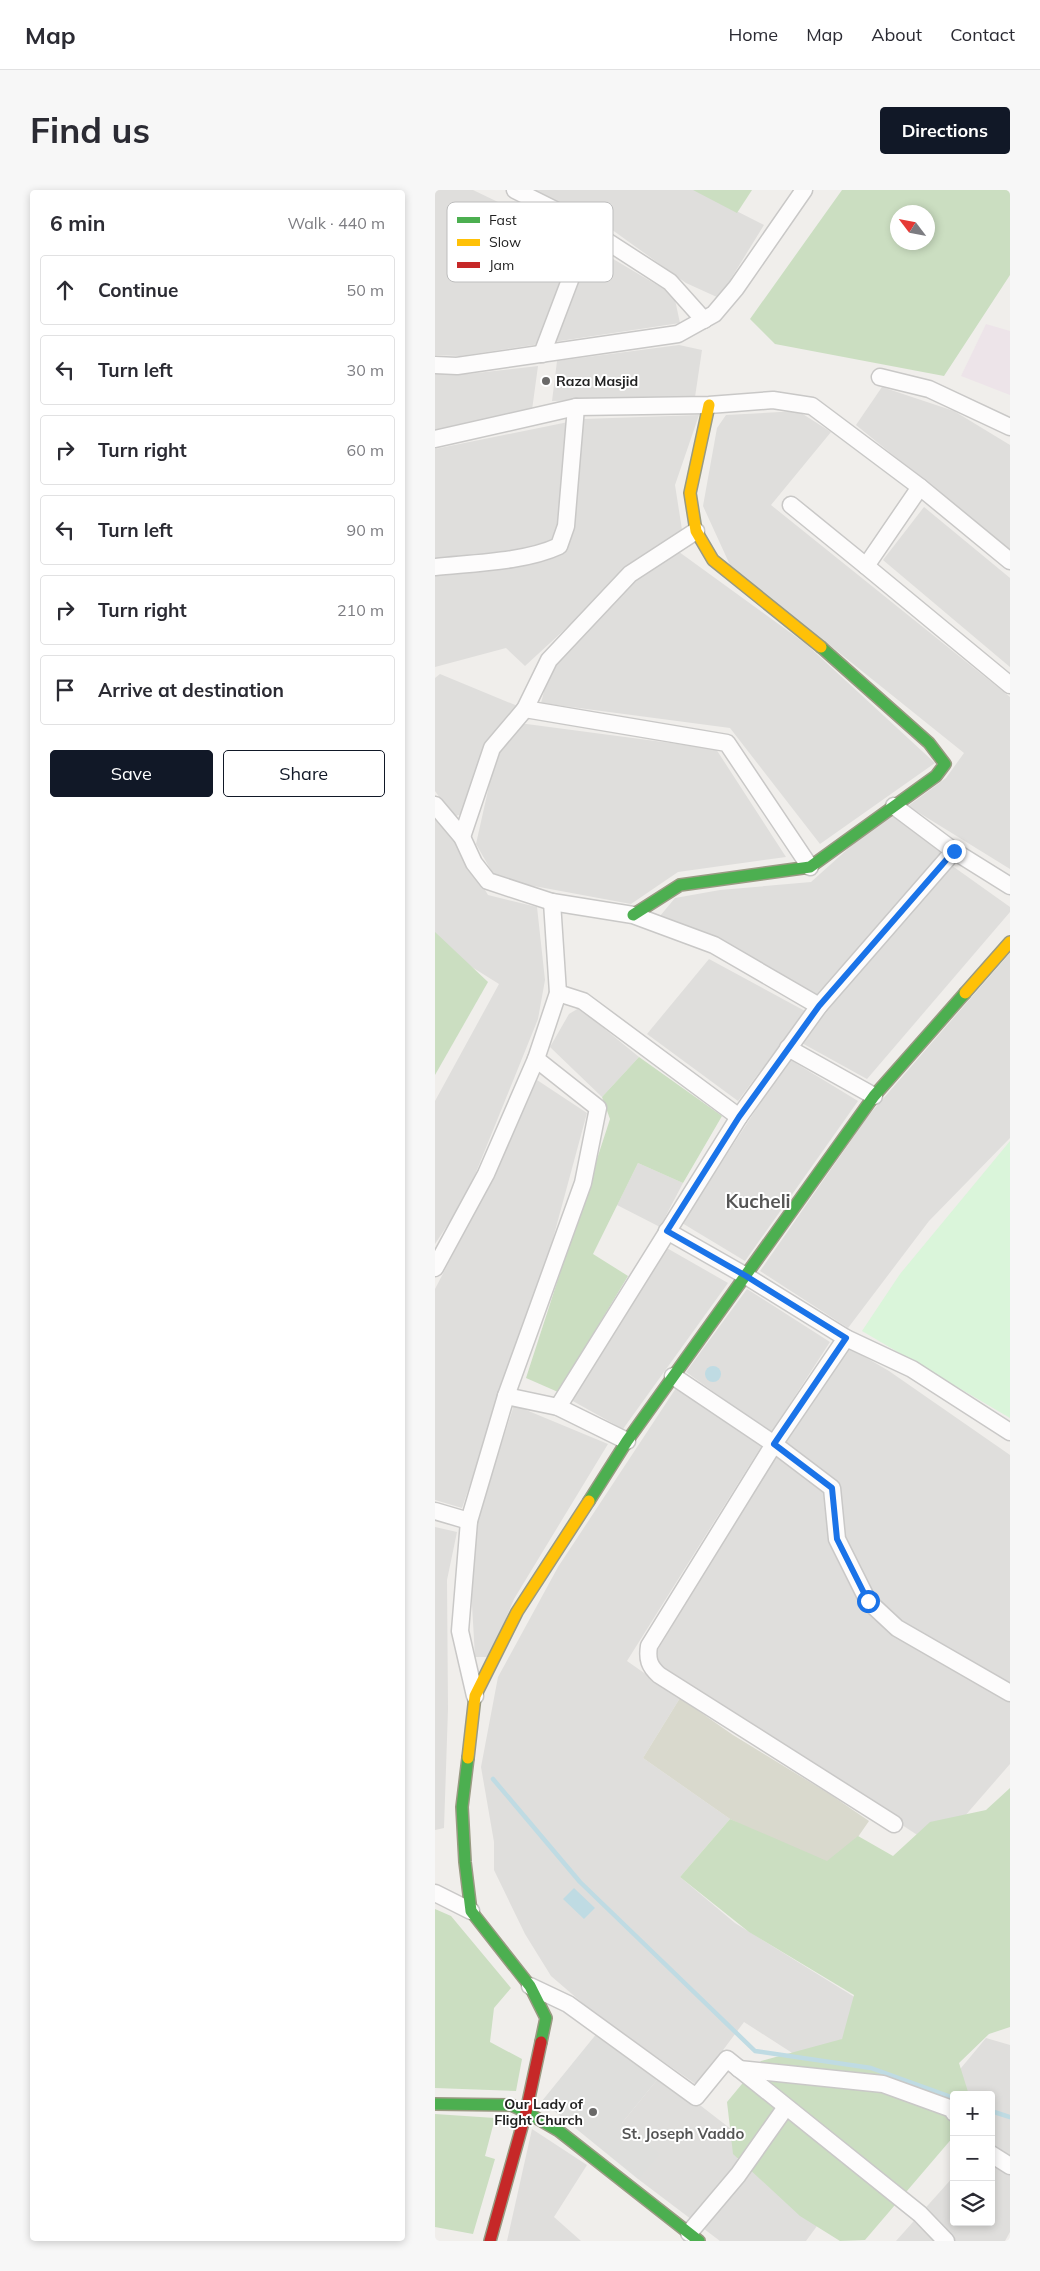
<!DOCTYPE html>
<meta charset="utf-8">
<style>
body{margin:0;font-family:Mulish,sans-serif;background:#f7f7f7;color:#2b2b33}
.controls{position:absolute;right:15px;bottom:15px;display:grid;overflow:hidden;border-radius:5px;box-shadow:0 2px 8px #0003}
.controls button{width:45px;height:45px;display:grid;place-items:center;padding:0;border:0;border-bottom:1px solid #e1e1e2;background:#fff;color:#2b2b33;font:25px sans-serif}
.compass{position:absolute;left:455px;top:15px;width:45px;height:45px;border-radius:50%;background:#fff;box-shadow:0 2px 8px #0003;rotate:302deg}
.stop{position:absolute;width:15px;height:15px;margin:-11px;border:4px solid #1a73e8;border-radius:50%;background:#fff}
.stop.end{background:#1a73e8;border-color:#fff;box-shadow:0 1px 5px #0008}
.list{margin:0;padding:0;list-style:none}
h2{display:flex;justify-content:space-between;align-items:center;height:65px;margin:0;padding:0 20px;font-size:21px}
h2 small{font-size:16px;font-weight:400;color:#7c7c81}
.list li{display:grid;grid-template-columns:32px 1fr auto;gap:15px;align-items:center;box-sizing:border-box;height:70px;margin:0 10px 10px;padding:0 10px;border:1px solid #e1e1e2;border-radius:5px}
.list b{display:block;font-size:19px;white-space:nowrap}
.list em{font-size:16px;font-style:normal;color:#7c7c81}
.actions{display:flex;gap:10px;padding:15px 20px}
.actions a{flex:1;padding:11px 0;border:1px solid #111827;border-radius:5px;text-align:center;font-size:18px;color:#111827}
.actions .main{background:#111827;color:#fff}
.icon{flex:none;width:28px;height:28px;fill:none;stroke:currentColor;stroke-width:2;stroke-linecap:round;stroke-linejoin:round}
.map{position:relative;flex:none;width:575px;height:2051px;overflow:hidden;border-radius:5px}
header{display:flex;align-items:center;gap:30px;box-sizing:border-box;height:70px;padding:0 25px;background:#fff;border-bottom:1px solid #e1e1e2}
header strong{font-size:24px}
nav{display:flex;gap:28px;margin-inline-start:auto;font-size:18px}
.intro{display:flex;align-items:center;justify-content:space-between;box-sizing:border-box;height:120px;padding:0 30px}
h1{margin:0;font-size:35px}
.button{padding:12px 22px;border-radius:5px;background:#111827;color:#fff;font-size:18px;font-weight:700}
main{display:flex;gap:30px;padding:0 30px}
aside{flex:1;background:#fff;border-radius:5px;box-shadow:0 2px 8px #0003}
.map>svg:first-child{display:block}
.residential{fill:#dfdedc}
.industrial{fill:#ede4e9}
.religious{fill:#dededc}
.construction{fill:#d9d9cd}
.forest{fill:#cbdec1;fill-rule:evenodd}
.park{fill:#daf5da}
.water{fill:#bfdbe3}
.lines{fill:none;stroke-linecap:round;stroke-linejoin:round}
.stream{stroke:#bfdbe3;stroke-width:4.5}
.street-casing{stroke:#c9c8c7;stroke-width:19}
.fast-casing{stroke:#999a82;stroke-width:14}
.slow-casing{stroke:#999a82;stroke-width:14}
.jam-casing{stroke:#999a82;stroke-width:14}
.street{stroke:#fdfcfc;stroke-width:16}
.fast{stroke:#4caf50;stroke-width:11}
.slow{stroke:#ffc107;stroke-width:11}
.jam{stroke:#c62828;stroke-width:11}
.route{stroke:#1a73e8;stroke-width:6}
.poi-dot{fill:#6a6968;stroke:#fff;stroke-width:2}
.labels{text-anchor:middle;stroke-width:4;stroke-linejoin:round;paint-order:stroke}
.poi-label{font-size:14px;font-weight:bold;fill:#222;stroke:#fff;text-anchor:start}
.neighbourhood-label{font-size:15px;font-weight:bold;fill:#555;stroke:#fff}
.district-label{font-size:19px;font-weight:bold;fill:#555;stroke:#fff}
.key{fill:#fff;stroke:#bdbdbd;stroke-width:1}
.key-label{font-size:14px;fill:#222}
</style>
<header>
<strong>Map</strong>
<nav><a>Home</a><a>Map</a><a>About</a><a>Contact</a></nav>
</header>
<div class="intro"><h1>Find us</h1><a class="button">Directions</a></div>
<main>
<aside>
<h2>6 min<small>Walk · 440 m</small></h2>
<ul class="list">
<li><svg class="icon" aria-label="ahead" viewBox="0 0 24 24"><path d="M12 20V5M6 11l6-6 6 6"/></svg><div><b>Continue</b></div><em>50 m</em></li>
<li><svg class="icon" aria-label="left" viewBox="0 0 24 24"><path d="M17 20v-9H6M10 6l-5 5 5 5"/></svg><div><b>Turn left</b></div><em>30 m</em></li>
<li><svg class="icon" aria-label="right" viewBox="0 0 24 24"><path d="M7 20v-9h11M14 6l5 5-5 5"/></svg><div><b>Turn right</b></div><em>60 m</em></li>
<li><svg class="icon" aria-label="left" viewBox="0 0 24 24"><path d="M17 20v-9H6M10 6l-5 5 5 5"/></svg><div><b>Turn left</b></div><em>90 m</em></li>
<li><svg class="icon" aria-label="right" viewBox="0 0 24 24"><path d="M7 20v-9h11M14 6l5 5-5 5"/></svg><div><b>Turn right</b></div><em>210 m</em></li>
<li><svg class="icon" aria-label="arrive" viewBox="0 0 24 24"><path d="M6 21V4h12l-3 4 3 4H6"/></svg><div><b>Arrive at destination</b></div></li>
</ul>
<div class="actions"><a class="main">Save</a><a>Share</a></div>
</aside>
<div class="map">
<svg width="575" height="2051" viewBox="0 0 575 2051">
<rect width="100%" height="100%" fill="#f0eeeb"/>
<g class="residential">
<polygon points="0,0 38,0 163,60 239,105 245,133 25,166 0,165"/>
<polygon points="98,0 260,0 329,35 284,108 251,93 169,34"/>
<polygon points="244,155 267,160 260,207 117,211 122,171"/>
<polygon points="103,176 97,220 0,242 0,184 33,184"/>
<polygon points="447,197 519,221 575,255 575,360 421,235"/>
<polygon points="363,221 396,242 336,315 575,507 575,679 473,616 511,588 529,563 295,375 268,316 282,238 291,225"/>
<polygon points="264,225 240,295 248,346 202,373 90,476 71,458 0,477 0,259 148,229"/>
<polygon points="489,317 575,388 575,477 448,370"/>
<polygon points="240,359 371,454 500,573 385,654 295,538 106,513 114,482 181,405"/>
<polygon points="5,484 85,517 30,623 18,627 0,601 0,488"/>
<polygon points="84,533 281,559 351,667 243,682 196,714 61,689 41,654 60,569"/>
<polygon points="455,621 509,661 381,805 296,760 225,726 240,708 285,700 376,692"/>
<polygon points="0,624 10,632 53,705 102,717 110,790 103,829 31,1007 0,1054 0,911 64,794 0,754"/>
<polygon points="516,675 575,717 575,722 432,889 365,852 420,783"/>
<polygon points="575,763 575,948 494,1031 413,1138 325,1081 433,926"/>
<polygon points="274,769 370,821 303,911 212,844"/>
<polygon points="144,818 204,867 167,907 115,857 134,824"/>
<polygon points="354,869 423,911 310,1071 247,1033"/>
<polygon points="102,890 152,923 113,1067 27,1318 0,1310 0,1099 28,1045"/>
<polygon points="203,973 248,993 225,1037 182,1015"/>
<polygon points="230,1057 293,1093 188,1239 136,1210"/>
<polygon points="312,1099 395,1152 336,1243 251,1182"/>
<polygon points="413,1157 454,1181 575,1265 575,1574 502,1658 223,1474 221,1463 305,1322"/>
<polygon points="243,1195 329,1252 192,1471 245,1508 208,1568 295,1629 245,1687 300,1733 434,1816 382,1879 309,1832 262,1895 159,1823 116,1786 90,1744 59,1680 59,1652 46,1577 63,1487 123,1377"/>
<polygon points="79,1215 173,1254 79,1409 55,1467 40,1467 36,1397 44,1323"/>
<polygon points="0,1337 22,1342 12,1390 13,1519 9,1638 0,1640"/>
<polygon points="551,1848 575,1855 575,2042 570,2051 461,2051 519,1986 519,2032 556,2032 556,1905 519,1905 506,1902"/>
<polygon points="226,1885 314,1953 302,1968 382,2036 371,2051 285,2051 203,1989 187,1933"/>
<polygon points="97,1939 152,1975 119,2027 146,2051 72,2051"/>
</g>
<polygon class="industrial" points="551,134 575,141 575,205 526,186"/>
<polygon class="religious" points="167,1837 226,1885 187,1933 224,1964 203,1989 107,1911"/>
<polygon class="construction" points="245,1508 298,1545 396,1605 434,1631 398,1683 295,1629 208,1568"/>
<g class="forest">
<polygon points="258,0 317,0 302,23"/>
<path d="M407,0H575V85L509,186L340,154L315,129ZM462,22H492V52H462Z"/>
<polygon points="0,742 53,792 0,885"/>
<polygon points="204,867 287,926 248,993 203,973 158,1064 193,1086 123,1202 91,1188 175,929 167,907"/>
<polygon points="575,1598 575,1837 554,1844 524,1873 534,1905 519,1905 519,1946 430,2050 405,2051 365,2026 298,1964 292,1912 326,1871 407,1849 419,1805 314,1742 245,1687 295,1629 392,1671 423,1646 458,1666 495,1632 551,1620"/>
<polygon points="0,1719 16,1726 76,1798 59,1818 55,1852 87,1869 81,1901 0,1898"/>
<polygon points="0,1924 60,1928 50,1966 60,1969 38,2044 0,2037"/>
</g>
<polygon class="park" points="575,951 575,1228 427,1141 465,1084"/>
<g class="water">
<circle cx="278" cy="1184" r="8"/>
<polygon points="139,1698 160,1718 149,1729 128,1709"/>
</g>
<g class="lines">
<g class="stream">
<polyline points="58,1589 145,1692 320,1861 436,1878 519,1908"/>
<polyline points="556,1921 575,1927"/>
</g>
<g class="street-casing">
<g id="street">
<polyline points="80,0 136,28 235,92 269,130"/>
<polyline points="107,164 154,40"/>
<polyline points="0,175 22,176 243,144 279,124 301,98 369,0"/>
<polyline points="445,187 494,199 575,237"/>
<polyline points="0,249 141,217 274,215 338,210 377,216 485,297 575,371"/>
<polyline points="485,297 431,376 575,495"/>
<polyline points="356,315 431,376"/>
<path d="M0,377C38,373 90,372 124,356L131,336L141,217"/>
<polyline points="90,519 292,553 375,677"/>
<polyline points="0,615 27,647 39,673 53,691 117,712 198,725 279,755 384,816"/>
<polyline points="459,616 519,661 575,696"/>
<polyline points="27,647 57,558 90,519 114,470 195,384 261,341"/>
<polyline points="123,803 148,811 304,927"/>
<polyline points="353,858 439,906"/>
<polyline points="232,1041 311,1086 411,1148 477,1179 575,1242"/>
<polyline points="0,1078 51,984 101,869 123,803 117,712"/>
<path d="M411,1148L339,1254L214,1456C212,1469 214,1476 224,1485L459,1634"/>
<polyline points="238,1186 339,1254 397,1298 402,1349 433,1411 462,1438 575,1503"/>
<polyline points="71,1206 123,1217 192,1251"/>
<polyline points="123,1217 304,927 384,816 519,661"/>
<polyline points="0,1321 34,1331"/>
<polyline points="40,1506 25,1441 34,1331 71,1206 148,993 163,918 101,869"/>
<polyline points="0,1703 36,1721"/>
<polyline points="95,1796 133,1814 261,1907 292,1869 485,2024 511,2051"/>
<polyline points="304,1879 448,1894 517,1919 519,1923"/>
<polyline points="556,1964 575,1976"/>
<polyline points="254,2043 303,1985 351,1917"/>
</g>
</g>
<g class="fast-casing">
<g id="fast">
<polyline points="198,725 245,695 375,677 501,586 510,574 494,553 386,457"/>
<polyline points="154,1311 192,1251 439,906 530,803"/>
<polyline points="33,1568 27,1617 30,1672 36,1721 95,1796 111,1828 106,1852"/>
<polyline points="0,1914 76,1915 91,1922 124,1941 264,2051"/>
</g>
</g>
<g class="slow-casing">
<g id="slow">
<polyline points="274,215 255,303 261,341 278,370 386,457"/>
<polyline points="530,803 575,752"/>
<polyline points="33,1568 40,1506 82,1422 154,1311"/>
</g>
</g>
<g class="jam-casing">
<polyline id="jam" points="55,2051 91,1922 106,1852"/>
</g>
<use href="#street" class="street"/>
<use href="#fast" class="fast"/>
<use href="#slow" class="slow"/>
<use href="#jam" class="jam"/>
</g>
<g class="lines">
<polyline class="route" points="433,1411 402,1349 397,1298 339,1254 411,1148 311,1086 232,1041 304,927 384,816 519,661"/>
</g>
<g class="poi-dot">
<circle cx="111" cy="191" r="5"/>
<circle cx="158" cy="1922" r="5"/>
</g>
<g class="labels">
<g class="poi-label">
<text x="121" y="196">Raza Masjid</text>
<text x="148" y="1919" text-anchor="end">Our Lady of<tspan x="148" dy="16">Flight Church</tspan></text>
</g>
<g class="neighbourhood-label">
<text x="248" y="1949">St. Joseph Vaddo</text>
</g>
<g class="district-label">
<text x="323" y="1018">Kucheli</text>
</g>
</g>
<rect x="12" y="12" width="166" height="80" rx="8" class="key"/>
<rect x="22" y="27" width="23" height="6" fill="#4caf50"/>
<rect x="22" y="49" width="23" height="7" fill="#ffc107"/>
<rect x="22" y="72" width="23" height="6" fill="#c62828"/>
<g class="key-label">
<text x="54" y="35">Fast</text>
<text x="54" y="57">Slow</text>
<text x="54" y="80">Jam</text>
</g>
</svg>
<div class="controls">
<button>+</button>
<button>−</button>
<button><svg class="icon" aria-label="layers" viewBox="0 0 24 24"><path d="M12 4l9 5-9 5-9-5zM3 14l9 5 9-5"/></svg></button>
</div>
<svg class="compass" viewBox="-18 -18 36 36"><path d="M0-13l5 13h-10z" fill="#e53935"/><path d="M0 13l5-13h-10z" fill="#7c7c81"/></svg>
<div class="stop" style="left:433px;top:1411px"></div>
<div class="stop end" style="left:519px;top:661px"></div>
</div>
</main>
